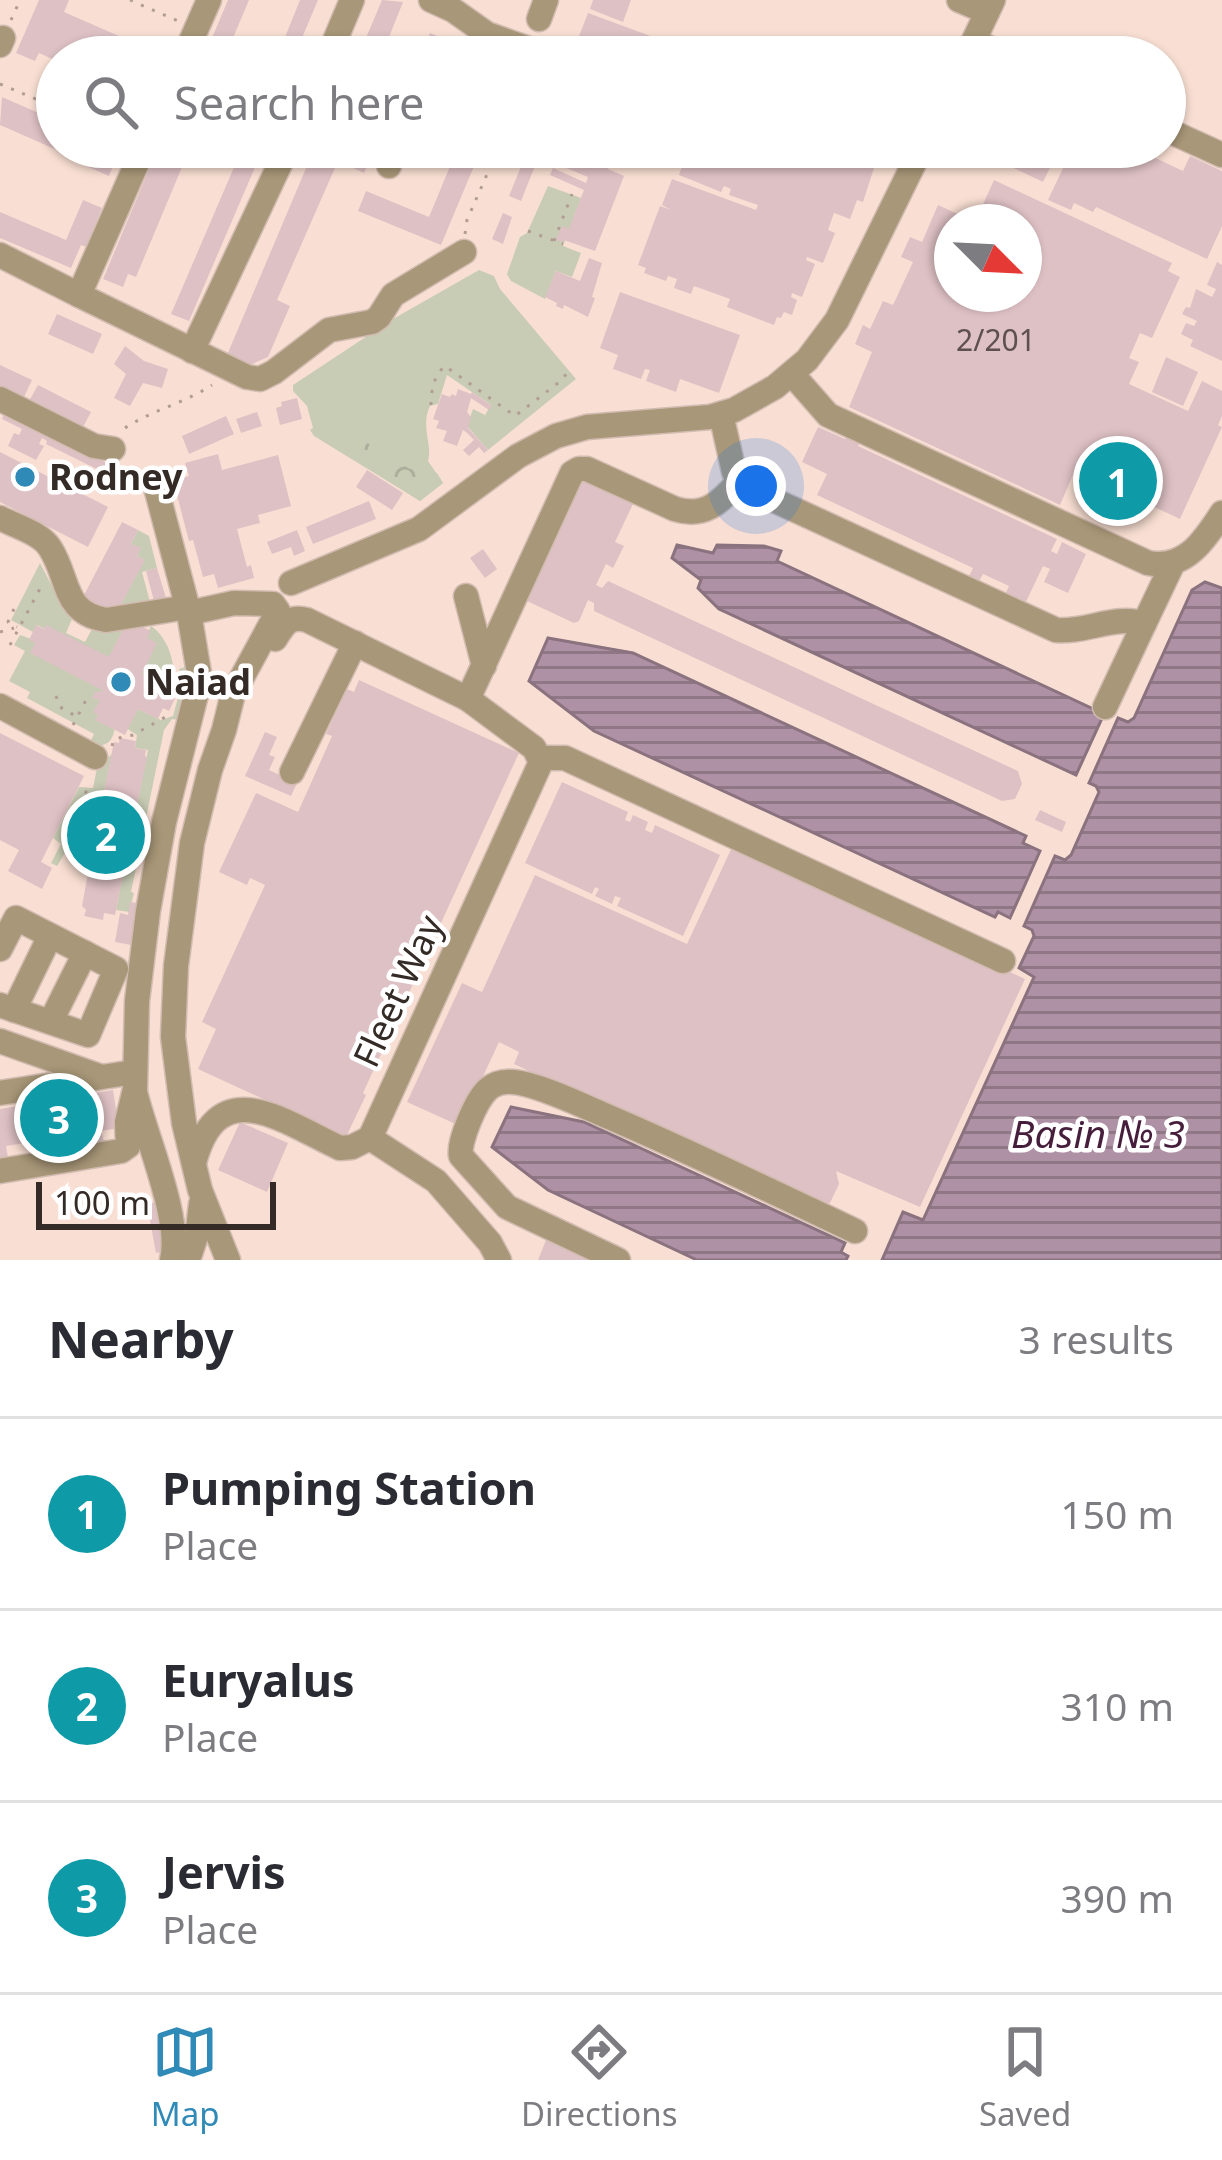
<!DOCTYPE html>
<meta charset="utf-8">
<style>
body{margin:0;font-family:"Noto Sans",sans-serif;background:#f7f7f7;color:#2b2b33}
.compass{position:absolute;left:934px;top:204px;width:108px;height:108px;border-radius:50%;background:#fff;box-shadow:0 3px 9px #0004;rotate:114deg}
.scale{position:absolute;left:36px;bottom:30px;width:240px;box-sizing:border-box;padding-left:12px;border:6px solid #342b26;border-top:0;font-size:33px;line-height:42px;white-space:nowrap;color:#342b26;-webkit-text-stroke:9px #fff;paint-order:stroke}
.you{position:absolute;left:756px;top:486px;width:42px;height:42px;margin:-30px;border:9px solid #fff;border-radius:50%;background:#1a73e8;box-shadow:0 0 0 18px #1a73e833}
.badge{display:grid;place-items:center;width:78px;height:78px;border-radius:50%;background:#308ab7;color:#fff;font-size:39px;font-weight:700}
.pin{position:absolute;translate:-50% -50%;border:6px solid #fff;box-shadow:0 3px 12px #0006}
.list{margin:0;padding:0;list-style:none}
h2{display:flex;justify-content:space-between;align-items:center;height:156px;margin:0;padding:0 48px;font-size:51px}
h2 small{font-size:39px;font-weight:400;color:#7c7c81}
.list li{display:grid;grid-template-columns:78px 1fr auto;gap:36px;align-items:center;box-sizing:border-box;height:192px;padding:0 48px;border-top:3px solid #e1e1e2}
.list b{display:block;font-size:45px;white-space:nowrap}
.list p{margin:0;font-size:39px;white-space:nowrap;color:#7c7c81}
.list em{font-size:39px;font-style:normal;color:#7c7c81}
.icon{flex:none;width:66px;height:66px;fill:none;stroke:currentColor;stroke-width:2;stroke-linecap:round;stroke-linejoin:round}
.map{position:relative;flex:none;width:1222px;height:1260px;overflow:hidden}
.search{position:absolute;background:#fff;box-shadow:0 3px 9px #0004;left:36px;right:36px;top:36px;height:132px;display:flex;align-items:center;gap:30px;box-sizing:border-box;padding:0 42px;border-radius:66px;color:#7c7c81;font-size:45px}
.sheet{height:732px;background:#fff}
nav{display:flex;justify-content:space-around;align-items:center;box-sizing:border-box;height:168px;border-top:3px solid #e1e1e2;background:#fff;font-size:33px;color:#7c7c81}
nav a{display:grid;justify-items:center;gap:6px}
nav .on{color:#308ab7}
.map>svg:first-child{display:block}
.green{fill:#c8ccb4}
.forest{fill:url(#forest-crowns)}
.water{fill:url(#water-rules);stroke:#8a727f;stroke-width:3}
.building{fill:#dec1c4}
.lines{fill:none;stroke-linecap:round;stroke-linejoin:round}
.minor-casing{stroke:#d2bbb0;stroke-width:27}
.path{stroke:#b19d94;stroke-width:3;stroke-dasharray:3 9;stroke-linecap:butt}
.minor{stroke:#a89778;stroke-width:24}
.poi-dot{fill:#308ab7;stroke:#fff;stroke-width:4.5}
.labels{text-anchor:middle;stroke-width:9;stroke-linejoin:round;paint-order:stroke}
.number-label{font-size:30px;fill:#5e504e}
.poi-label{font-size:36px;font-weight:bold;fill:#342b26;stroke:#fff;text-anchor:start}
.street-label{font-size:36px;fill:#342b26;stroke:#fff}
.water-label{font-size:39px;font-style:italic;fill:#461e3c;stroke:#fff}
</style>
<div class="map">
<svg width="1222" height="1260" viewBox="0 0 1222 1260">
<defs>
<pattern id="forest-crowns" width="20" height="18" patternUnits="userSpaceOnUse" patternTransform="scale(3)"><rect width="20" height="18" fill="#c8ccb4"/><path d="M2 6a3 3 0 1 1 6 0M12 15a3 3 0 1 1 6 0" fill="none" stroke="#acaf9b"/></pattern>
<pattern id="water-rules" width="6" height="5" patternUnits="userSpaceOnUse" patternTransform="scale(3)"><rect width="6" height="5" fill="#af91a5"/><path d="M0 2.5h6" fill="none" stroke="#8f7786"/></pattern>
</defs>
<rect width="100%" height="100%" fill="#f9dfd3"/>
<g class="green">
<polygon points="548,186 581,198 563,246 581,253 572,277 556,271 545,299 511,281 507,274 520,237 527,233"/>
<path d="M479,270L494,276L500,289L576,379L488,450L467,426L473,409L485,415L491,405L447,375L438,404L430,406C420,427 433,444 428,461L443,483L420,501L314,436L310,430L313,428L307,406L293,391V385L393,319Z"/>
<polygon points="138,530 149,536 157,568 142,572 150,602 119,608 144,560 137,556 140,548 131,544"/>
<polygon points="40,563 64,609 72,619 66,633 85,642 92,629 108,632 125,627 108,660 37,625 33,632 11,620"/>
<path d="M151,626C170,639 177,668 172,689L142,674L145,638Z"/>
<path d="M20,635L40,642L112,690C114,712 125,752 89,745L94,734L27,698L30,692L9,681L25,651L14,645Z"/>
<polygon points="191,665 179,720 172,719 164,730 131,892 134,893 129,912 116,910 148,750 135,748 137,735 126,728 138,709 161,720 173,716 182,683 179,669"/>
<polygon points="112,754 98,821 77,817 64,844 66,851 57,866 51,863 61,844 53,838 79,787 93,788 97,768"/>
</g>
<polygon class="forest" points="354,435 410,469 437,473 443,483 420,501 344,452"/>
<g class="water">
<polygon points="677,545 713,553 717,545 764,546 781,551 777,561 1104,714 1076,775 719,609 698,588 701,580 672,558"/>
<polygon points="1205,582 1222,588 1222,1260 882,1260 903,1212 923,1220 1034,977 1019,968 1034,936 1032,930 1024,926 1055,856 1065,860 1071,855 1099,792 1096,786 1089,783 1118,718 1128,722 1134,718 1192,590"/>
<polygon points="548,638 633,653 1026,836 1023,843 1040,851 1010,918 998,912 995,917 594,731 529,681"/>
<polygon points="511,1107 584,1122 845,1243 841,1252 848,1256 846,1260 697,1260 548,1190 492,1147"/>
</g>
<g class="building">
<polygon points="39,0 69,0 64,12 135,43 129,57 57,57 57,61 39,53 35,61 16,53"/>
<polygon points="228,0 249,0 225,57 204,57"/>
<polygon points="300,0 318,0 294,57 277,57"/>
<polygon points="382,0 403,2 381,57 358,57"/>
<polygon points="593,0 631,0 623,22 590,9"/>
<polygon points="588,13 683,48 680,57 571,57"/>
<polygon points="430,33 488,57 430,57 422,53"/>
<polygon points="2,97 57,121 57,150 0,125"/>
<polygon points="76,147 96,147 117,156 109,176 70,159"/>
<polygon points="315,147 359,147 373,153 364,173 338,161 277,300 290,306 268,357 247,366 227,355"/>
<polygon points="458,147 482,147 441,245 358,211 366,191 429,217"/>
<polygon points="538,147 616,147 608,169 624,176 595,251 564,240 563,242 556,240 562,226 569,229 584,190 550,175 553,168 586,183 588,177 535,155"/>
<polygon points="689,147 818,147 874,168 863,202 857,200 850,219 834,213 828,230 835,233 823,263 807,257 806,260 815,264 802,297 792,293 791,297 797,300 792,315 784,312 781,318 777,317 774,325 727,307 730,299 694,286 691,294 674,288 677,279 668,276 666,281 644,273 646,268 638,265 660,206 671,210 662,205 672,179 756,210 758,205 729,195 731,189 724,186 721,192 679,175"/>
<polygon points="1001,147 1060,147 1043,182 995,159"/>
<polygon points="1073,147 1132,147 1183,171 1190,156 1222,171 1222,226 1207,259 1096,207 1093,212 1074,203 1071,210 1048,200"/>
<polygon points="158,148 185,160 136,277 128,274 123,287 103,279"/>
<polygon points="241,151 259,158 189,321 171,314"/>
<polygon points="525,157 537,161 521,201 509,196"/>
<polygon points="994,180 1172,263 1168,271 1180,277 1152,338 1140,333 1129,358 1139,362 1129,384 1188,411 1202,381 1222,391 1222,416 1218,425 1222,427 1180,519 1075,470 1060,505 849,407 872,352 855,344 863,325 870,329 883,301 893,305 913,262 901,257 910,237 922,242 938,205 975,222 952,222 952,294 1024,294 1024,222 975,222"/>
<polygon points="83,200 102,208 86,247 81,245 71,268 0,238 0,212 66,240"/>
<polygon points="503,213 512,217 503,244 492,239"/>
<polygon points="589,258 602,263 592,297 595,298 588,317 564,305 563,309 556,306 557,303 545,297 556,271 580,281"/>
<polygon points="1217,262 1222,265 1222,361 1190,346 1193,340 1181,334 1186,323 1194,326 1197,321 1182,314 1186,307 1190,308 1196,289 1212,297 1216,289 1207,285"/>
<polygon points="620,292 740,335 719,393 680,379 676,392 646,381 650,370 645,369 641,379 613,369 618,355 600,348"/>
<polygon points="57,314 102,334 93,354 48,334"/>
<polygon points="125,346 144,361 168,369 162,388 143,383 130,406 114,398 126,374 114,364"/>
<polygon points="1166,357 1198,372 1183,406 1152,392"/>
<polygon points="0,365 32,380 23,399 0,389"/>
<polygon points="38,385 91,412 82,429 29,401"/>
<polygon points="458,389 471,394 472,392 492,406 489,410 471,398 467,412 471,417 468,428 488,450 484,453 479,447 469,456 463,450 474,440 466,432 463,430 457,446 443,441 447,431 436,428 439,421 433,419 442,394 450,397 452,394 456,396"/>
<polygon points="297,398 302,419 280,425 276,408 282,406 281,402"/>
<polygon points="5,411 134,477 129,485 46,444 47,441 42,438 39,444 44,446 36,460 8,446 14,433 19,435 22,429 2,419"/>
<polygon points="257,412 262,426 241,433 236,419"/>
<polygon points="226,416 234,434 189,454 182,436"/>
<polygon points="818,427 845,439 848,432 862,439 858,446 1057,539 1051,551 1057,554 1062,542 1086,554 1068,593 1044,582 1050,569 1043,566 1024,606 1004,597 1009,586 983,574 978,583 968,578 973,568 817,495 827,474 802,462"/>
<polygon points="0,452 108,507 88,547 0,502"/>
<polygon points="218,454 222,470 278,455 291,506 258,515 260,523 237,529 247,567 251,565 254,578 218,588 214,574 203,577 193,540 189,541 173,480 189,476 185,463"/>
<polygon points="367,470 403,493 392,510 356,487"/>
<polygon points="585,478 631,500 633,504 615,542 624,546 613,568 606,564 596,585 602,588 608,581 1018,771 1022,784 1015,799 1002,801 594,611 594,603 588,600 579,621 574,623 527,601 525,599 578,481"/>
<polygon points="369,501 376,519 313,544 306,527"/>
<polygon points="122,522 138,530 131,544 141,548 137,556 145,560 119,608 107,612 81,601"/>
<polygon points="297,530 305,551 294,556 291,547 272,554 267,542"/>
<polygon points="483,549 497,569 485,578 470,558"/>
<polygon points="157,568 166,598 154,601 146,571"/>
<polygon points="132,622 151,631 147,638 157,643 142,674 172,689 171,693 176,696 169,711 163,708 158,719 138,709 125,735 95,720 98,715 93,712 100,700 92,698 95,692 104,691 30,653 35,643 29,640 36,625 44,629 46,625 109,657 125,625"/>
<polygon points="359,680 519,753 363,1093 366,1095 346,1137 198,1069 216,1029 202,1022 265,885 250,878 247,885 219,872 256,793 298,812 332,736 326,734 347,689 354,692"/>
<polygon points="265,732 277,737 269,755 275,757 269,770 297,783 291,796 245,776"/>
<polygon points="0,733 84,776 41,862 52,868 42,889 8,871 19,850 0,840"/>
<polygon points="120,738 136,741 135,748 146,750 145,756 147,757 115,915 104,913 103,920 84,916 86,910 82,906 91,857 81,855 82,850 78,849 84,818 98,821 114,742 119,743"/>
<polygon points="562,782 628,812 625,820 630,822 633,815 648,822 645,830 652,833 655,825 720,855 683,936 617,906 621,898 615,896 612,904 595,896 599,889 595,887 592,894 525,863"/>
<polygon points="1040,810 1066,822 1062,832 1035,820"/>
<polygon points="733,845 1025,979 920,1207 836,1171 839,1184 830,1203 818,1207 514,1064 519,1052 499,1042 460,1126 407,1102 462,983 482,992 535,875 687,944"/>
<polygon points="130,902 137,903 131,945 115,942 120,913 128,915"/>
<polygon points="113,1090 119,1128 101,1131 105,1145 94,1147 94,1132 6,1146 9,1163 0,1164 0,1109"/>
<polygon points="240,1122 288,1143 267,1192 218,1170"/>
<polygon points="155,1202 165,1251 156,1253 147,1204"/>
<polygon points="546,1240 589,1260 538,1260"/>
</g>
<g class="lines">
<g class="minor-casing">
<g id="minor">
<polyline points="431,0 453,10 487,34 532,50 540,57"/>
<polyline points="959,0 987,12"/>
<polyline points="539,19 546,0"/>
<polyline points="974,41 1009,57"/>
<polyline points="0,45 3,38"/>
<polyline points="184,57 209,0"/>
<polyline points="328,57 352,0"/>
<polyline points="966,57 993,0"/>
<polyline points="1165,129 1222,155"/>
<polyline points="144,147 79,295 247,377 260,379 274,372 329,330 372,322 379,317 393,295 464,252"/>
<polyline points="389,166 392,147"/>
<polyline points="0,255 79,295"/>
<polyline points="192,351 288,147"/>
<path d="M792,374L828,415L1148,563C1185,570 1204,541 1222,513"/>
<polyline points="0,399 94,446 113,449"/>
<path d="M721,414L734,472L741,485L1056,630C1085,633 1117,614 1144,624L1173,563"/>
<path d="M0,518C15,526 41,533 50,548C70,579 62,613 106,620L188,607"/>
<polyline points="291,583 419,529 518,456 556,436 587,427 710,417 734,410 775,387 807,360 837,320 922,147"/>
<polyline points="466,596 484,666"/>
<polyline points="189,613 234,603 273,604 278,611 233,694 224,730 210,770 192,843 176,966 173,1037 184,1123 200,1190 228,1260"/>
<path d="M275,639C284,625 289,615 307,620L468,699L572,473L579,469H587L675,509C704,518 720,503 738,482"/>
<polyline points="0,706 95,757"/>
<polyline points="1105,707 1144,624"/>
<polyline points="541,758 565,758 1003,961"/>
<polyline points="292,772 355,643"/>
<polyline points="0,949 16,918 116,969 88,1035 0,1005"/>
<polyline points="14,1010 50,936"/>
<polyline points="51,1021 85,953"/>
<polyline points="0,1041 99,1076"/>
<path d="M135,1092C145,1135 182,1219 172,1260"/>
<polyline points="0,1093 134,1072"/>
<polyline points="370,1138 436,1181 490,1243 499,1260"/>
<path d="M194,1163C218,1071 282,1121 340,1148L352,1147L370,1138L541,762L534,748L468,699"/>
<polyline points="0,1171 121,1151 128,1146 127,1122 135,1089 137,1001 148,911 164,822 200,679 189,613 154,480"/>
<polyline points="188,1260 198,1230 201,1204"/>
<path d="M618,1260L507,1207L461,1156C458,1142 476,1100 488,1089C495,1083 505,1081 514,1082C537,1084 579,1104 602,1114C687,1150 771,1191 855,1231"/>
</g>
</g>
<g class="path">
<polyline points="130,0 178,21"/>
<polyline points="11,20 20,0"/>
<polyline points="0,84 57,108"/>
<polyline points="181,147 198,147"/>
<polyline points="253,147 263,152"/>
<polyline points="528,231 563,244"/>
<polyline points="465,234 467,220 499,147"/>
<polyline points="554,241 572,194"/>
<path d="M431,405C431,390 434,375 445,366L515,416L562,380L569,370"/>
<path d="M125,428C152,410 185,403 212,385"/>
<polyline points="14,609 8,622 17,627"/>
<polyline points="0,632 14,628"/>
<polyline points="10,645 43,583"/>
<polyline points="56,696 60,707 74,715"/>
<polyline points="73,725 85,702 92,698"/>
<polyline points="112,746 114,739 133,735 169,715"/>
<polyline points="81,817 87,786"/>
</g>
<use href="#minor" class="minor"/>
</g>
<g class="poi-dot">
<circle cx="25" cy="477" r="12"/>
<circle cx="121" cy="682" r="12"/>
</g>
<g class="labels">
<g class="number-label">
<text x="996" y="351">2/201</text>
</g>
<g class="poi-label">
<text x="49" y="490">Rodney</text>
<text x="145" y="695">Naiad</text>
</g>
<g class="street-label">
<text transform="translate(398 991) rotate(-65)" y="13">Fleet Way</text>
</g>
<g class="water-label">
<text x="1098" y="1148">Basin № 3</text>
</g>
</g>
</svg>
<svg class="compass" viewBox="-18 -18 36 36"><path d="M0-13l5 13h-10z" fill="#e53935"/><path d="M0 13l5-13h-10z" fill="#7c7c81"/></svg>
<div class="scale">100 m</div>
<div class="you"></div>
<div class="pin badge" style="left:1118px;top:481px;background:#0f9aa8">1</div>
<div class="pin badge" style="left:106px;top:835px;background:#0f9aa8">2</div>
<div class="pin badge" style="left:59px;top:1118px;background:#0f9aa8">3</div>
<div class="search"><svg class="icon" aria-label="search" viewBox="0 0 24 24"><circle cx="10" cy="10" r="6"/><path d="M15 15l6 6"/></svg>Search here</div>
</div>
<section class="sheet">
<h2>Nearby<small>3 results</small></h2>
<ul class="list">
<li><span class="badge" style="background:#0f9aa8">1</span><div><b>Pumping Station</b><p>Place</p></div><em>150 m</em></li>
<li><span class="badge" style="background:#0f9aa8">2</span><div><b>Euryalus</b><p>Place</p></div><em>310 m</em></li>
<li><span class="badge" style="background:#0f9aa8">3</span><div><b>Jervis</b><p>Place</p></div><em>390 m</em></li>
</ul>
</section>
<nav>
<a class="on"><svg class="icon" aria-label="map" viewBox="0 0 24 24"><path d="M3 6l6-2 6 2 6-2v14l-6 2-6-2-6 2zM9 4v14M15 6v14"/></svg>Map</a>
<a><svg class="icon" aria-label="directions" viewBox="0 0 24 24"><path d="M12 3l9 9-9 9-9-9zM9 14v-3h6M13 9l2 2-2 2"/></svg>Directions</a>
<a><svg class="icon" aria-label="saved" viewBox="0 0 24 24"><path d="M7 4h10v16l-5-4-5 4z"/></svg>Saved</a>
</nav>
